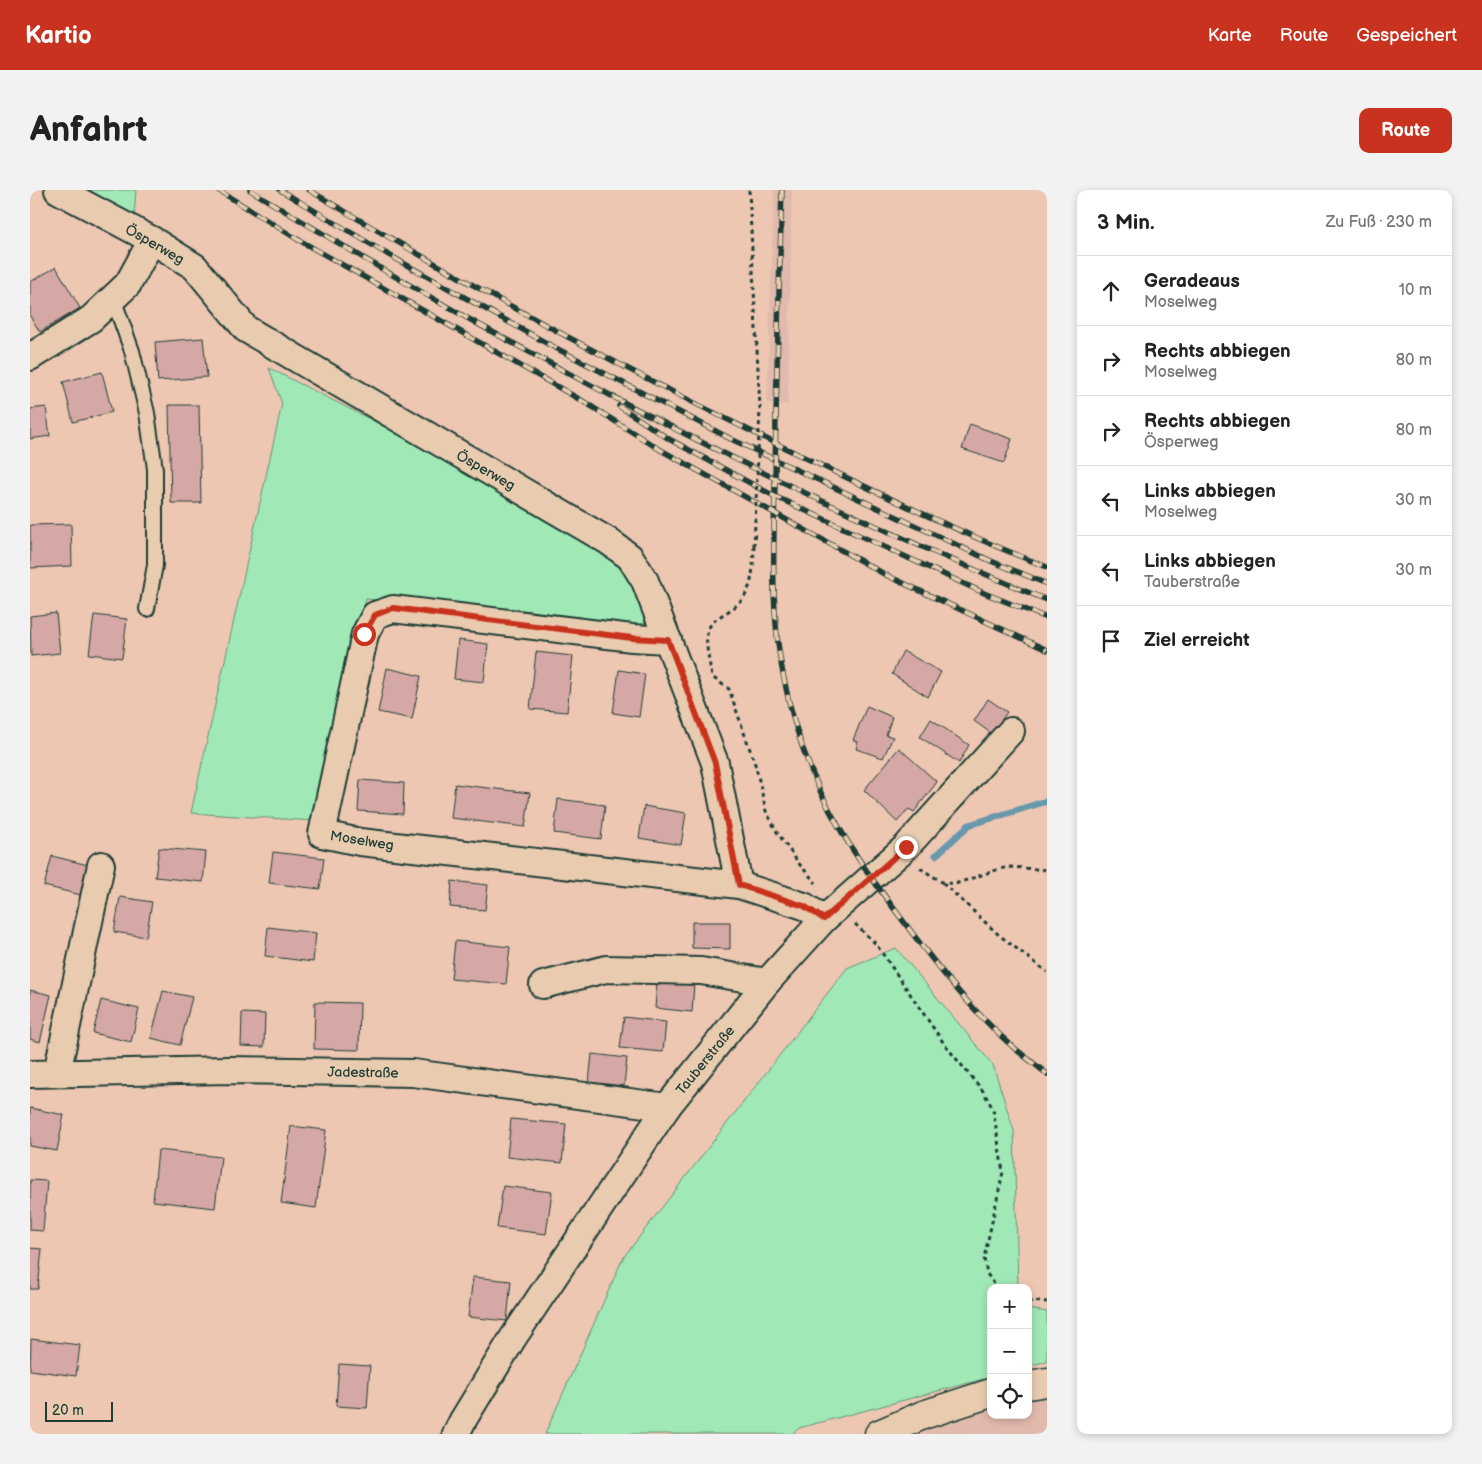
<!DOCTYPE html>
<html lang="de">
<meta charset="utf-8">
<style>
body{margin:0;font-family:"Balsamiq Sans",sans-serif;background:#f2f2f2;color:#222}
.controls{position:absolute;right:15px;bottom:15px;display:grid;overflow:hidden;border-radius:10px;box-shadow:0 2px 8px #0003}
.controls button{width:45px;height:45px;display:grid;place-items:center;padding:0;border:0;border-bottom:1px solid #e0e0e0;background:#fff;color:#222;font:25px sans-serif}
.scale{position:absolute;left:15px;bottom:12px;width:68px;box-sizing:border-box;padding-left:5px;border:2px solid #1f3d34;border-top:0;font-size:14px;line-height:18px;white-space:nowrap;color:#1f3d34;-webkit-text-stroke:4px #e9ccb0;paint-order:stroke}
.stop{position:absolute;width:15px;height:15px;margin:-11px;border:4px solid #c8321e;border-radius:50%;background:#fff}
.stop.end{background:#c8321e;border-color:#fff;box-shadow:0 1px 5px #0008}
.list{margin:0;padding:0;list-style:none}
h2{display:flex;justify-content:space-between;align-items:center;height:65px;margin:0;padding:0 20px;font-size:21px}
h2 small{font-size:16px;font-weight:400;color:#767676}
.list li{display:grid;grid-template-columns:32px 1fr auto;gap:15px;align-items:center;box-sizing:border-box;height:70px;padding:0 20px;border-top:1px solid #e0e0e0}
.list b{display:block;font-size:19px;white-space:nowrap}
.list p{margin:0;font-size:16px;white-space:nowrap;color:#767676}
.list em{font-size:16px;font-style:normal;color:#767676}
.icon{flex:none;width:28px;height:28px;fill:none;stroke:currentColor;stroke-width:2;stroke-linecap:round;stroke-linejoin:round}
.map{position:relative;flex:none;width:1017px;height:1244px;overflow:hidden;border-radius:10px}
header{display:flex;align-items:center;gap:30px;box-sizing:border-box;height:70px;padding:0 25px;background:#c8321e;color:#fff}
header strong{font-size:24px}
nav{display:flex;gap:28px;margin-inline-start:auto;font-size:18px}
.intro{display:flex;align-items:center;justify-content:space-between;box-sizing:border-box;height:120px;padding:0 30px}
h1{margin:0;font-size:35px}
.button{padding:12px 22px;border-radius:10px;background:#c8321e;color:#fff;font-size:18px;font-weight:700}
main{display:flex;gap:30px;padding:0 30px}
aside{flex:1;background:#fff;border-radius:10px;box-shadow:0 2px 8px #0003}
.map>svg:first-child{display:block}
.built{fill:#e2baad}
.green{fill:#a0e9b7;stroke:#609376}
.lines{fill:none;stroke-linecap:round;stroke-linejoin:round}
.stream{stroke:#6898ab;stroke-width:7}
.building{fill:#d5a7a5;stroke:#1f3d34}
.lane-casing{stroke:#1f3d34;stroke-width:18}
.street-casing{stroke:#1f3d34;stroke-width:30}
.secondary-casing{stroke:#1f3d34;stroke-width:31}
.path{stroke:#1f3d34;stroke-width:3;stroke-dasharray:4 4;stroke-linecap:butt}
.lane{stroke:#e9ccb0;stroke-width:14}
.street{stroke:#e9ccb0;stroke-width:26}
.secondary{stroke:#e9ccb0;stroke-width:28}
.rail-casing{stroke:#1f3d34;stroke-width:5.5}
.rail{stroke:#e9ccb0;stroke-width:4;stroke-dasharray:11;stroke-linecap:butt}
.path-bridge{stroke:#1f3d34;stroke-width:3;stroke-dasharray:4 4;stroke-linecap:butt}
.route{stroke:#c8321e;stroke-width:6}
.labels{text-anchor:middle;stroke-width:4;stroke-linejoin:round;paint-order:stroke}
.street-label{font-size:14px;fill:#1f3d34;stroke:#e9ccb0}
</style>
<header>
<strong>Kartio</strong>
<nav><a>Karte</a><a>Route</a><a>Gespeichert</a></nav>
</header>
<div class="intro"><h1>Anfahrt</h1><a class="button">Route</a></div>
<main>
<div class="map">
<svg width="1017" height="1244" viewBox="0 0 1017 1244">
<rect width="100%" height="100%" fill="#eec7b3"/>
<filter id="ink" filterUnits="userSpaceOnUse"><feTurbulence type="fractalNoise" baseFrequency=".02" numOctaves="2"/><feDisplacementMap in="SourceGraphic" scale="10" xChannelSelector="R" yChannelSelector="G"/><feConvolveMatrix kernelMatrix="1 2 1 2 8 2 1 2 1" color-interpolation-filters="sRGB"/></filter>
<g filter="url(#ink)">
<g class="built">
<polygon points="744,0 762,0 758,215 737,213"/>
<polygon points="1017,1198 1017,1244 857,1244 961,1214 961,1225 998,1225 998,1203"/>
</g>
<g class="green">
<polygon points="50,0 106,0 104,27"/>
<polygon points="239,178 373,246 587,368 612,411 615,436 336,409 285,631 161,623 252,214"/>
<polygon points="866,758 963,875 984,941 988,1098 961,1098 961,1187 769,1238 762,1244 515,1244 593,1068 817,778"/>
<polygon points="998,1119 1017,1122 1017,1171 998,1176"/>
</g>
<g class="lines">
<polyline class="stream" points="906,665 939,635 1017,611"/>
</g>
<g class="building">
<polygon points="26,77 50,118 10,142 0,126 0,92"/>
<polygon points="173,148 177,187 128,191 125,152"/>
<polygon points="72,182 82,222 43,232 33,192"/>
<polygon points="139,215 169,215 171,313 141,313"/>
<polygon points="16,217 20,246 0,249 0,219"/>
<polygon points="940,234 982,249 974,273 932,259"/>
<polygon points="41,334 42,376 0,378 0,335"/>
<polygon points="26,423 30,463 1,466 0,426"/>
<polygon points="64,425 97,429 92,468 59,464"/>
<polygon points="428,450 458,454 454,492 424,489"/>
<polygon points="873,461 911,482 898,507 862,484"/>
<polygon points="506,462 543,466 537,522 500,519"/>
<polygon points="357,478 391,486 382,529 348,522"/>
<polygon points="589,480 615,484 609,527 583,523"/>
<polygon points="958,509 977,522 962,544 944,531"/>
<polygon points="837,516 862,527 856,545 863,547 853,568 826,559 828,552 823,550"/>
<polygon points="901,529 939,555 929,573 890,547"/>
<polygon points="869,558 907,592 884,622 879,619 867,632 834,600"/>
<polygon points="330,590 374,593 373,624 328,621"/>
<polygon points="425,594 500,603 495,637 421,628"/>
<polygon points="528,609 575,615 571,649 524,643"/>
<polygon points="614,616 656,623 651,655 609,648"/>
<polygon points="129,658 176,662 173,692 125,687"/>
<polygon points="243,662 294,668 290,699 239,693"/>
<polygon points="22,666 58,675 51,705 14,696"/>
<polygon points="422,691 458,695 455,720 420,717"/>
<polygon points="90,707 122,712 116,747 84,742"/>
<polygon points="662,732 700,732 700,759 662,758"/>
<polygon points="238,737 286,743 283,772 235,766"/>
<polygon points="425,751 480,757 476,794 421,789"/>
<polygon points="627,791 664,794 662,822 625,818"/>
<polygon points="0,800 21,805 10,852 0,849"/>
<polygon points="133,801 162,807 150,855 121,848"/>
<polygon points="71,810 109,819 101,852 63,843"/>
<polygon points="285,812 330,813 329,860 284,859"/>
<polygon points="212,823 235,824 234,857 211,856"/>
<polygon points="594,827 636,832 633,862 590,858"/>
<polygon points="562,864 597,868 594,896 559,892"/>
<polygon points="0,918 34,925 27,961 0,956"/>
<polygon points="481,929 536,934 532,973 477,967"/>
<polygon points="261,936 296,940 286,1018 251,1013"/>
<polygon points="128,960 191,967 185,1018 123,1011"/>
<polygon points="0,990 17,991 13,1041 0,1040"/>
<polygon points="473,996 522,1002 516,1044 467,1038"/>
<polygon points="0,1058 12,1059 8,1099 0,1099"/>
<polygon points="443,1087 481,1091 477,1131 438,1127"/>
<polygon points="1,1149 50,1155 46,1186 0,1180"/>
<polygon points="309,1174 340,1176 337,1218 306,1216"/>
</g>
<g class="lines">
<g class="lane-casing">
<polyline id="lane" points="83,108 102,161 117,223 125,279 125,375 117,419"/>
</g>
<g class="street-casing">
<g id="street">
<polyline points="28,0 122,50 165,77 216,139 578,351 600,367 615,391 685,573 709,695"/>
<polyline points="0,167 61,129 98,94 122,50"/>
<polyline points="638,450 602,448 363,419 345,425 335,444 292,644 330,652 709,695 774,716 794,729"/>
<polyline points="513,795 576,779 671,781 737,792"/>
<polyline points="27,883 71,675"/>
<polyline points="0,884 198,880 383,883 637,917"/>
<polyline points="426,1244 433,1230 483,1148 637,917 737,792 794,729 876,657 981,541"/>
</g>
</g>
<g class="secondary-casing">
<g id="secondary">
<polyline points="998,1195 1017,1192"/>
<polyline points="849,1244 893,1225 961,1203"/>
</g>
</g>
<g class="path">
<polyline points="719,0 730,219"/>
<path d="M724,356C723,376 724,401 707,415C698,423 682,428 678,440C674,452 680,474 682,487L699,499L726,577L736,621L747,642L770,675L786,693"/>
<polyline points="890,678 912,692 925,694 969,679 981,677 1017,680"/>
<polyline points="913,693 969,745 1017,782"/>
<polyline points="825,734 846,754 915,855 953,901 963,919 973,982 954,1068 957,1084 967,1098"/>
<polyline points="998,1111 1017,1112"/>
</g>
<use href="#lane" class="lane"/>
<use href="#street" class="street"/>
<use href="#secondary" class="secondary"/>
<g class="rail-casing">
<g id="rail">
<polyline points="188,0 267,49 556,213 629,259 856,385 1017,460"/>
<path d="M220,0C298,47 377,95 457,139C638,239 826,332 1017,410"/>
<polyline points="250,0 357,64 520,155 701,249 961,371 1017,394"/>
<path d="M279,0C434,93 593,179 755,258C842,300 928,342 1017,377"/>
<path d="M752,0C749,98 746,196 745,293C744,357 740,421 753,484C763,537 782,591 810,639C828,670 849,699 871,728C905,774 940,819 983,857C994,866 1006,875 1017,884"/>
<polyline points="589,216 639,249 744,306 954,403 1017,428"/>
</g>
</g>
<use href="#rail" class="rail"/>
<polyline class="path-bridge" points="724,356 730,219"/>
</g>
</g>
<g class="lines" filter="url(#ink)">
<polyline class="route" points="334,444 345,425 363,418 602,448 638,450 685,573 709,695 774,716 794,729 876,657"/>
</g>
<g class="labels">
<g class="street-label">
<text transform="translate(125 54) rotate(30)" y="5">Ösperweg</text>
<text transform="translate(456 280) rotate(30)" y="5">Ösperweg</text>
<text transform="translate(332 650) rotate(9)" y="5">Moselweg</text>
<text transform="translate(675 870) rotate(-51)" y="5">Tauberstraße</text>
<text transform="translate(333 882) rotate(1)" y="5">Jadestraße</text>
</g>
</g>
</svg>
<div class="controls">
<button>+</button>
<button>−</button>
<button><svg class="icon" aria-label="locate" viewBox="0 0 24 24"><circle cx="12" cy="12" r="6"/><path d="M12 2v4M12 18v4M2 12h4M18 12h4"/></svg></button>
</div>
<div class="scale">20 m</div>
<div class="stop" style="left:334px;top:444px"></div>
<div class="stop end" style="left:876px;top:657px"></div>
</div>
<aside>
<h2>3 Min.<small>Zu Fuß · 230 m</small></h2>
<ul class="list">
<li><svg class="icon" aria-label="ahead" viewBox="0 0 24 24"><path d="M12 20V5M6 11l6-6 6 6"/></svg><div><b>Geradeaus</b><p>Moselweg</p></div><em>10 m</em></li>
<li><svg class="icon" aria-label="right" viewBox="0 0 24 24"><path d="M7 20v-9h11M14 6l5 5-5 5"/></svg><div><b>Rechts abbiegen</b><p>Moselweg</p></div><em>80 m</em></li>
<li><svg class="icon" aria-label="right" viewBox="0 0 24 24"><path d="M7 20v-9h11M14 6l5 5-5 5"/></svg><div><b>Rechts abbiegen</b><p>Ösperweg</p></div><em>80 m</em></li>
<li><svg class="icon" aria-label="left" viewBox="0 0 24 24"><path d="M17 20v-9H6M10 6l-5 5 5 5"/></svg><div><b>Links abbiegen</b><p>Moselweg</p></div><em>30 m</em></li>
<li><svg class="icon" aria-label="left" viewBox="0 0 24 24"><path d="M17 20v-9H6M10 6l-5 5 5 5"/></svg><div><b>Links abbiegen</b><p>Tauberstraße</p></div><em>30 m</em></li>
<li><svg class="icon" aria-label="arrive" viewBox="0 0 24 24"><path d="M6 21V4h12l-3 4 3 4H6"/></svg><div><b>Ziel erreicht</b></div></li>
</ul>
</aside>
</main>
